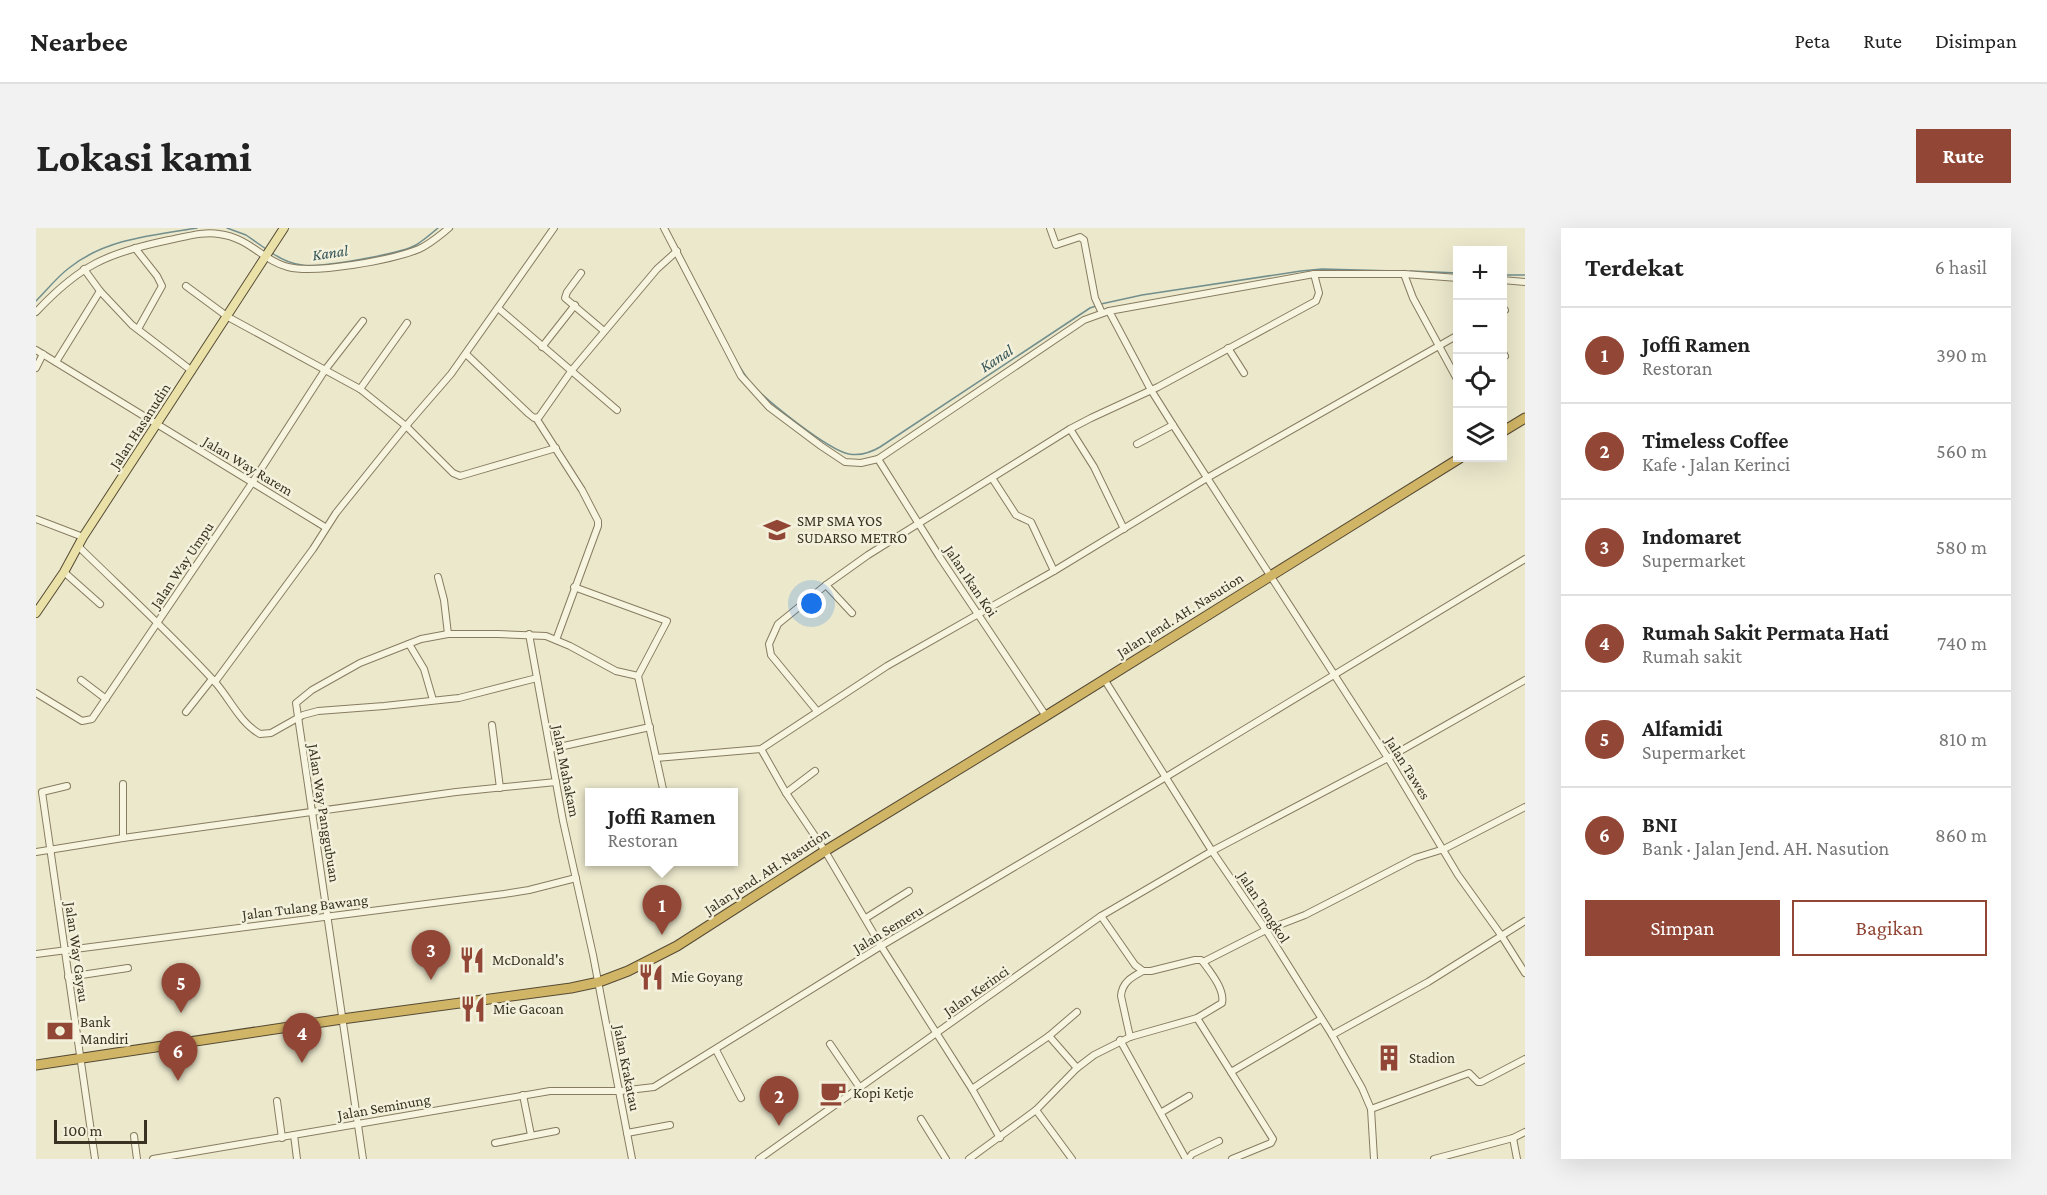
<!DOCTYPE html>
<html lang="id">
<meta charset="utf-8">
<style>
body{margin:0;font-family:"Crimson Pro",serif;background:#f2f2f2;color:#222}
.controls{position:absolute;right:18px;top:18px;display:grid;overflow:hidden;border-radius:0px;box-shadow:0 6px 24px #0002}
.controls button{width:54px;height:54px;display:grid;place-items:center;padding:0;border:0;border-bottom:2px solid #e0e0e0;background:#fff;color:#222;font:30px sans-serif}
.scale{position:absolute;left:18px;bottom:15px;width:93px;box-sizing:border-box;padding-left:6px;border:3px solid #393223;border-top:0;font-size:16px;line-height:21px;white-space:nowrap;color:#393223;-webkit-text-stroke:4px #f3f1db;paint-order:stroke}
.you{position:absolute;left:776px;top:376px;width:21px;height:21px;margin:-15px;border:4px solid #fff;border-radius:50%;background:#1a73e8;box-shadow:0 0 0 9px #1a73e833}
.badge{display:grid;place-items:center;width:39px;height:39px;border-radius:50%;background:#914636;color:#fff;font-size:20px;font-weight:700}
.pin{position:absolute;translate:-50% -50px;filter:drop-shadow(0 2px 3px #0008)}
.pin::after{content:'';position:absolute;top:32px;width:21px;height:18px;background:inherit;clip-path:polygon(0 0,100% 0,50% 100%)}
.popup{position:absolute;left:549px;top:560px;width:153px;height:78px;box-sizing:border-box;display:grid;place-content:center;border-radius:0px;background:#fff;filter:drop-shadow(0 2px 4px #0005);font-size:20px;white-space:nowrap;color:#767676}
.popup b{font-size:22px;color:#222}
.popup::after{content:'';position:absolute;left:50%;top:100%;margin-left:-12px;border:12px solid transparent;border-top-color:#fff}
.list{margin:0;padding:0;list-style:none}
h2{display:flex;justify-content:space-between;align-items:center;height:78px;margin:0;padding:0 24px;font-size:26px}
h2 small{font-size:20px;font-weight:400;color:#767676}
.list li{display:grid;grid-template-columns:39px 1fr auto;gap:18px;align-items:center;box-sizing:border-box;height:96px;padding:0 24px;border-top:2px solid #e0e0e0}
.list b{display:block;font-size:22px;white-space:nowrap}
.list p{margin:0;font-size:20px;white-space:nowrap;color:#767676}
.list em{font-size:20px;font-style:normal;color:#767676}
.actions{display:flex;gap:12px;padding:18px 24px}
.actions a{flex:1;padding:14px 0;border:2px solid #914636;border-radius:0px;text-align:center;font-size:21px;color:#914636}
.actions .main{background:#914636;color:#fff}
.icon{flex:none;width:33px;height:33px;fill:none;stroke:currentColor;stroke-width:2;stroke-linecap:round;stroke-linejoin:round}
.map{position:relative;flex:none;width:1489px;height:931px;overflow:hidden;border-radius:0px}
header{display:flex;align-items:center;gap:36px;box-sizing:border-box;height:84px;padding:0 30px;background:#fff;border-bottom:2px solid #e0e0e0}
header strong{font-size:28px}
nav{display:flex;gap:33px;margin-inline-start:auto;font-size:21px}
.intro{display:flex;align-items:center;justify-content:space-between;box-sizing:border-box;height:144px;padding:0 36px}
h1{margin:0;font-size:42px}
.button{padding:15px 27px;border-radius:0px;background:#914636;color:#fff;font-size:21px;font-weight:700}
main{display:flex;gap:36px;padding:0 36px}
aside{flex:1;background:#fff;border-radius:0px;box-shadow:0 6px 24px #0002}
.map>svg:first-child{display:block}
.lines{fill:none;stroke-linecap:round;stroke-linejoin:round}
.stream{stroke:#728f8d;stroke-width:1.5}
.minor-casing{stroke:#877c61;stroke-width:8}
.major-casing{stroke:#564a34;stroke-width:10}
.highway-casing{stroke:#564a34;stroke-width:11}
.minor{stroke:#f7f4df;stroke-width:6}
.major{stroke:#eae1a8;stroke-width:8}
.highway{stroke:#d1b566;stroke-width:9}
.labels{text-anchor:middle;stroke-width:5;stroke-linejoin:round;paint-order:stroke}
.street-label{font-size:15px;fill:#393223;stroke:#f3f1db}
.poi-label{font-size:15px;fill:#393223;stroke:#f3f1db;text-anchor:start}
.water-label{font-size:16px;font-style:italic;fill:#345458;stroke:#f3f1db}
</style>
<header>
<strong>Nearbee</strong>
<nav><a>Peta</a><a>Rute</a><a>Disimpan</a></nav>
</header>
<div class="intro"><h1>Lokasi kami</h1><a class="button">Rute</a></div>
<main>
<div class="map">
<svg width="1489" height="931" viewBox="0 0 1489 931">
<rect width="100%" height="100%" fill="#ebe8cc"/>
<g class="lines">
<g class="stream">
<polyline points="191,0 210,7 230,21"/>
<path d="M236,25C245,31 256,36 266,37C283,40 365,26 380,17C388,12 395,6 402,0"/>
<polyline points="1374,43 1422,45"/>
<polyline points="1466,47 1489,47"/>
<path d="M663,61C680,91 693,126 714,154C728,171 792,222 813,226C825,228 834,225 844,219L1054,80L1060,78"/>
<path d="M0,73C11,62 21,49 33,40C69,11 117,7 161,0"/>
<polyline points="1065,76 1106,67 1265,43 1286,41 1360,43"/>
</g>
<g class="minor-casing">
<g id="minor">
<polyline points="628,0 705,148 733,179 785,218 809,234 825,235 842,231 1048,92 1073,83"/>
<polyline points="1014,0 1020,17 1044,9 1048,12 1059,70 1066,85"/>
<polyline points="99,20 121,48 126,58 102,101"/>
<polyline points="48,41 64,63"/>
<polyline points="545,45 531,64 529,70 568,103"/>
<polyline points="1368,46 1377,70 1422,153"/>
<polyline points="1422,50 1368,46 1278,46 1073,83 1115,162 1137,197 1352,530 1422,647 1465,707 1489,745"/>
<polyline points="1466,52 1489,54"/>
<polyline points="150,58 192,89 324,161 370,198 415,146 518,0"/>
<polyline points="462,80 581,182"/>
<polyline points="1466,83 1469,82"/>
<path d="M0,84C44,37 71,25 133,12C149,9 168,3 183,6C214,10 227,33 252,39C280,46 356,32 383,21C394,16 403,8 413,0"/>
<polyline points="506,119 539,77"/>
<polyline points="1192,120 1208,145"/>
<polyline points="0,122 289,299"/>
<polyline points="1466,122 1469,128"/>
<polyline points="430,126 493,186 498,190 503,189 536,142 621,41 641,23"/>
<polyline points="20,134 64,63 96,97 156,143"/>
<polyline points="0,140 7,126"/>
<polyline points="324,161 371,95"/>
<polyline points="500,190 546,262 562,293 562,298 520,412"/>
<polyline points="1034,201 1058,239 1088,301"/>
<polyline points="1101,216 1137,197"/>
<polyline points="842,231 903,328 1010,488"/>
<polyline points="956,250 980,287 995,294 1018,343"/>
<polyline points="0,291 47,309"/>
<path d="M42,318C88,363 136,407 179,454C194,471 204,495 224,506L235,505L267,487L282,483L348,478L423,470L501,450"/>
<polyline points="28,344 64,376"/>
<polyline points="402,349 408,372 412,406"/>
<polyline points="790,357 816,385"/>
<polyline points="538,359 631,393 602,448 627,561"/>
<polyline points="493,406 527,593 557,727 596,931"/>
<polyline points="373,416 388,441 397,472"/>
<polyline points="1068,451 1176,623 1230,702 1296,807 1326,860 1335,881 1338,931"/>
<polyline points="45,452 70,471"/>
<polyline points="179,454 277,321 300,285 370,198 417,245 424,248 520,220"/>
<polyline points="0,465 46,493 56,491 216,255 289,142 327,93"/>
<polyline points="781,483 735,427 733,416 742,396 790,357 832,327 1034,201 1055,190 1122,159 1280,73 1283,65 1278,46"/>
<polyline points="150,484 176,451"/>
<polyline points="456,497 464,560"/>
<polyline points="514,521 614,499"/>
<polyline points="725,521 750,565 789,623 845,718 936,861 964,910"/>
<polyline points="620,530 725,521 851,438 1018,343 1171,250 1422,107"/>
<polyline points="87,556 87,610"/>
<polyline points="31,558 6,564 59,931"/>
<polyline points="750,565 779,543"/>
<polyline points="0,624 87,610 420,564 520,554"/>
<polyline points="1065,688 1099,737 1107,743 1115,743 1159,732 1165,732 1167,734"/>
<polyline points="830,690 873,663"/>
<polyline points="0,726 468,666 493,662 540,650"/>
<polyline points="32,749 92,740"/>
<polyline points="1161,790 1237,911 1235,915 1196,931"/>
<polyline points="1296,807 1392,754 1489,693"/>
<polyline points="1013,808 1041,840"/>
<path d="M1094,809L1085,768C1086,754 1096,749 1107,743"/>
<polyline points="1084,812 1150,931"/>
<polyline points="794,816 824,860"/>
<polyline points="680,822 705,870"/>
<polyline points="1195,844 1285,791"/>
<polyline points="936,861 1013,808 1041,784"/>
<polyline points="487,867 495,907"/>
<polyline points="241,873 246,910"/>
<polyline points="1335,881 1433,845 1442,854 1445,854 1489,831"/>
<polyline points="1000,882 1036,931"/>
<polyline points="1126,884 1153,868"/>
<polyline points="885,891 910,931"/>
<polyline points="591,905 634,897"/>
<polyline points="258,907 261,931"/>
<polyline points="98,908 101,931"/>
<polyline points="1477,910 1481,931"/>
<polyline points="459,915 520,903"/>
<polyline points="117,931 514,863 584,863 618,859 845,718 1130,549 1489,331"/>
<polyline points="327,931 260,475 276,462 324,435 385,411 412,406 462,406 510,408 534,418 580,443 602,448"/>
<polyline points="723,931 1065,688 1176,623 1352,530 1489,452"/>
<path d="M933,931L1000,882L1041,840L1058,827L1094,809L1161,790L1186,775C1189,762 1175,745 1167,734L1230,702L1269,687L1308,667L1379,630L1408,621L1489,579"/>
<polyline points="1152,931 1156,926 1183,913"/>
<polyline points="1398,931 1477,910 1489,904"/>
</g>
</g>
<g class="major-casing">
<polyline id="major" points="0,385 28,344 47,309 248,0"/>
</g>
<g class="highway-casing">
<g id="highway">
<polyline points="1466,204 1489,190"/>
<polyline points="0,837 306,791 535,760 563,754 592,743 641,718 789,623 1005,491 1424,230"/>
</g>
</g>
<use href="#minor" class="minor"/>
<use href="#major" class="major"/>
<use href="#highway" class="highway"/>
</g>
<defs>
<g id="school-bare" transform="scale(2.07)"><path d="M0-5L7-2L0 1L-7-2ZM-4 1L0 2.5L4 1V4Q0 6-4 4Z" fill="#914636" stroke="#f3f1db" stroke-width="2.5" paint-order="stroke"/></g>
<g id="restaurant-bare" transform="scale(2.07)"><path d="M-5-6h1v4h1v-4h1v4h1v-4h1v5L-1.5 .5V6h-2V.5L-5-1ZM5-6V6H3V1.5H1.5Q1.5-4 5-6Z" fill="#914636" stroke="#f3f1db" stroke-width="2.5" paint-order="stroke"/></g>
<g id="bank-bare" transform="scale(2.07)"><path d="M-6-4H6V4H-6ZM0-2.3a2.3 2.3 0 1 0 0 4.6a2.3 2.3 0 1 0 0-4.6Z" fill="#914636" stroke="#f3f1db" stroke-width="2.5" paint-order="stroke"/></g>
<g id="building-bare" transform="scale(2.07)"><path d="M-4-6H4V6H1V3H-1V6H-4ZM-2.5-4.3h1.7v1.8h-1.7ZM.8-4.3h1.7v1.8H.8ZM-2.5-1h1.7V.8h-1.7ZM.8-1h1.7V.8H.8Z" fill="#914636" stroke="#f3f1db" stroke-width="2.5" paint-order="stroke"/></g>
<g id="cafe-bare" transform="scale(2.07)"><path d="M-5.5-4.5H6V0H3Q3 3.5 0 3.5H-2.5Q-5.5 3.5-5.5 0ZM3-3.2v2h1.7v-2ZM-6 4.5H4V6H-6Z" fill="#914636" stroke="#f3f1db" stroke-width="2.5" paint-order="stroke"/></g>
</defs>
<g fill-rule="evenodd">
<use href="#school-bare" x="741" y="302"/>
<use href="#restaurant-bare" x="436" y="732"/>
<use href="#restaurant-bare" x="615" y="749"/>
<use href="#restaurant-bare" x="437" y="781"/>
<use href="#bank-bare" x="24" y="803"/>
<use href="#building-bare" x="1353" y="830"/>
<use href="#cafe-bare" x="797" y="865"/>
</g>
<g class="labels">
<g class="street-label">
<text transform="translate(104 198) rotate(-57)" y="5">Jalan Hasanudin</text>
<text transform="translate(212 238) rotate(31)" y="5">Jalan Way Rarem</text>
<text transform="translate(146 337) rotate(-56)" y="5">Jalan Way Umpu</text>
<text transform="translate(935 353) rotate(56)" y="5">Jalan Ikan Koi</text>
<text transform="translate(1144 387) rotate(-32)" y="5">Jalan Jend. AH. Nasution</text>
<text transform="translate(1372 540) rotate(58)" y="5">Jalan Tawes</text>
<text transform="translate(530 543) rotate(79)" y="5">Jalan Mahakam</text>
<text transform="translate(288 585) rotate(81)" y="5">JAlan Way Panggubuan</text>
<text transform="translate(731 643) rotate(-33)" y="5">Jalan Jend. AH. Nasution</text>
<text transform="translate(269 679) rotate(-7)" y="5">Jalan Tulang Bawang</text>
<text transform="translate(1228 679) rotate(57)" y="5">Jalan Tongkol</text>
<text transform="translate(852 701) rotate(-31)" y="5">Jalan Semeru</text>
<text transform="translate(41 724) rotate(82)" y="5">Jalan Way Gayau</text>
<text transform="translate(940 763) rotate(-35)" y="5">Jalan Kerinci</text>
<text transform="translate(591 840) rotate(79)" y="5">Jalan Krakatau</text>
<text transform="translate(348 879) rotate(-10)" y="5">Jalan Seminung</text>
</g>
<g class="poi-label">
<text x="761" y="298">SMP SMA YOS<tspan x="761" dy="17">SUDARSO METRO</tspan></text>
<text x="456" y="737">McDonald's</text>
<text x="635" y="754">Mie Goyang</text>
<text x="457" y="786">Mie Gacoan</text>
<text x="44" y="799">Bank<tspan x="44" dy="17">Mandiri</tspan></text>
<text x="1373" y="835">Stadion</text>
<text x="817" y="870">Kopi Ketje</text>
</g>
<g class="water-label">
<text transform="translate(294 24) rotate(-8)" y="6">Kanal</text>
<text transform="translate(960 130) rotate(-33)" y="6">Kanal</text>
</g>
</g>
</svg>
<div class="controls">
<button>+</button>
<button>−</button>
<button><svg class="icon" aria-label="locate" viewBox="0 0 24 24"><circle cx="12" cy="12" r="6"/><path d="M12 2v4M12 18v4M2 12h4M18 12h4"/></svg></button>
<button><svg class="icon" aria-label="layers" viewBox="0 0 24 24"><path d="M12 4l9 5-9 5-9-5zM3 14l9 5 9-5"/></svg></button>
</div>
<div class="scale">100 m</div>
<div class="you"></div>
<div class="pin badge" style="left:626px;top:707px">1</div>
<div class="popup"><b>Joffi Ramen</b>Restoran</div>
<div class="pin badge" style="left:743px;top:898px">2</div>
<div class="pin badge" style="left:395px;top:752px">3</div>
<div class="pin badge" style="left:266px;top:835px">4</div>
<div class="pin badge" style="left:145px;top:785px">5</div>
<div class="pin badge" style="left:142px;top:853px">6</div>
</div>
<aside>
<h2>Terdekat<small>6 hasil</small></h2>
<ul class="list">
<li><span class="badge">1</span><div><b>Joffi Ramen</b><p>Restoran</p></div><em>390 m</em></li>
<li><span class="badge">2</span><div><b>Timeless Coffee</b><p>Kafe · Jalan Kerinci</p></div><em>560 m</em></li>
<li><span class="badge">3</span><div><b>Indomaret</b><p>Supermarket</p></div><em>580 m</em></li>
<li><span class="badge">4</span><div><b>Rumah Sakit Permata Hati</b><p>Rumah sakit</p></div><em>740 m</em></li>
<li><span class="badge">5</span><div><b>Alfamidi</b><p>Supermarket</p></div><em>810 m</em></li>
<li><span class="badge">6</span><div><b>BNI</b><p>Bank · Jalan Jend. AH. Nasution</p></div><em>860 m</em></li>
</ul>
<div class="actions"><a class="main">Simpan</a><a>Bagikan</a></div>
</aside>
</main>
